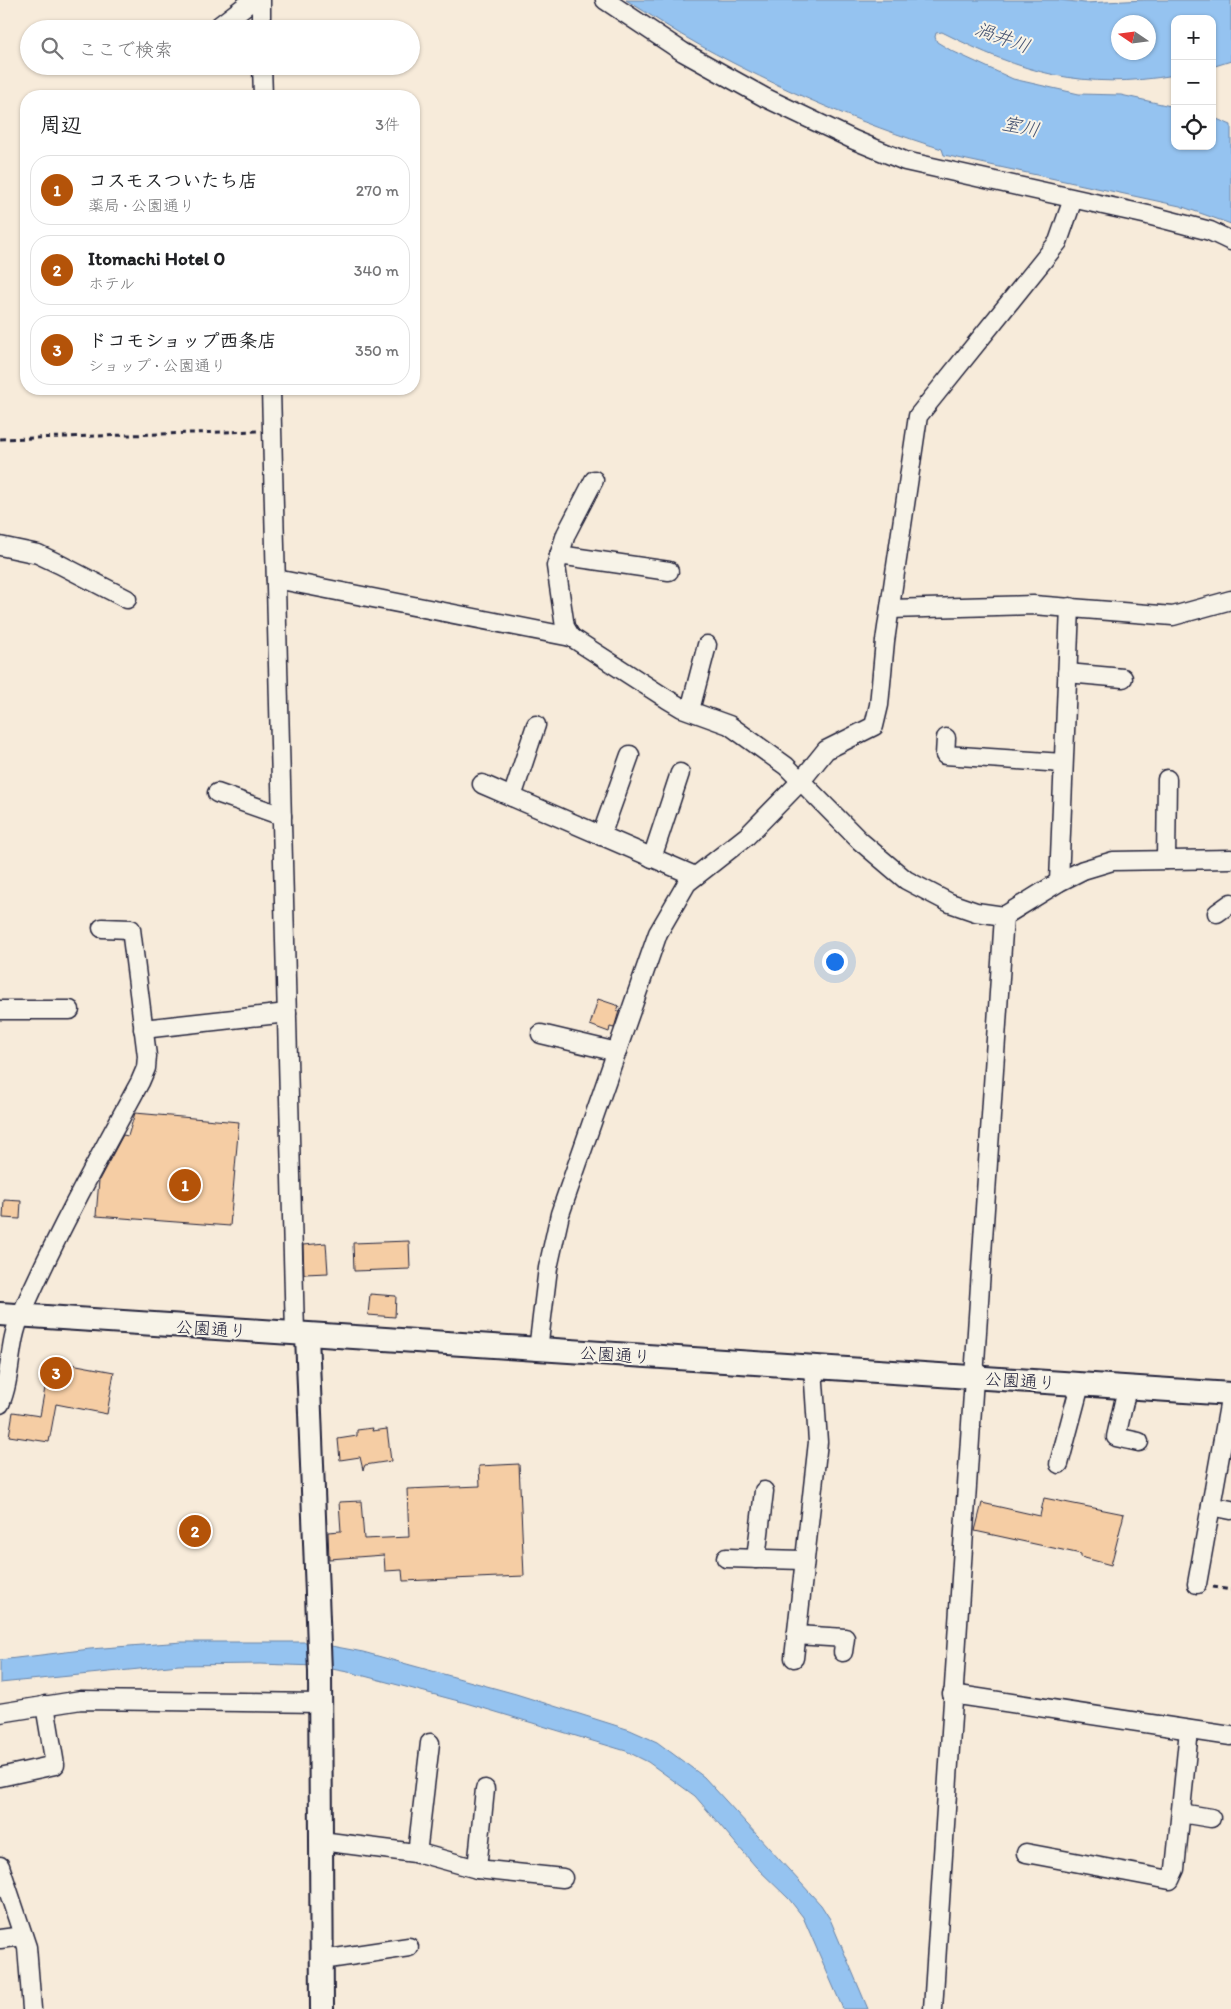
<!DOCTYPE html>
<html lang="ja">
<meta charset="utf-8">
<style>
body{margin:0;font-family:Itim,"Klee One",sans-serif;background:#f2f2f2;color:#202124}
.controls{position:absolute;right:15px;top:15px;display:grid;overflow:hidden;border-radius:10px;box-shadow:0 1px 4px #0004}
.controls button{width:45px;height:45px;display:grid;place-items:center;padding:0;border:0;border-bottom:1px solid #e0e0e0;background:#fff;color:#202124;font:25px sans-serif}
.compass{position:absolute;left:1111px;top:15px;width:45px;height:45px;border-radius:50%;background:#fff;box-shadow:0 1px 4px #0004;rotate:283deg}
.you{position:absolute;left:834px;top:961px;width:18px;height:18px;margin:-12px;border:4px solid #fff;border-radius:50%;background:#1a73e8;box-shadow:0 0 0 8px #1a73e833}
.badge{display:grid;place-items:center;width:32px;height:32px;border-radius:50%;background:#b45309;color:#fff;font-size:16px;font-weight:700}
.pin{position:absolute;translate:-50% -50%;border:2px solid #fff;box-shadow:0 1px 5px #0006}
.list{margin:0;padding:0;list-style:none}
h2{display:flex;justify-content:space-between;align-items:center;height:65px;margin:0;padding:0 20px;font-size:21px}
h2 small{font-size:16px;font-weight:400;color:#757577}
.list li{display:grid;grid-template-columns:32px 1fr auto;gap:15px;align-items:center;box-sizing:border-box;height:70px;margin:0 10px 10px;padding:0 10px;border:1px solid #e0e0e0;border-radius:20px}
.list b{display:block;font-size:19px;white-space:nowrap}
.list p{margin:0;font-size:16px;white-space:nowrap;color:#757577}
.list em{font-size:16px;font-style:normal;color:#757577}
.icon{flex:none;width:28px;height:28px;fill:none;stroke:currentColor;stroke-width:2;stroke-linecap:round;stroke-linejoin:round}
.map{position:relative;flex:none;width:1231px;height:2009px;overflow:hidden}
.search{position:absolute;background:#fff;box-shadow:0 1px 4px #0004;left:20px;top:20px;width:400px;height:55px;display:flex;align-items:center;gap:12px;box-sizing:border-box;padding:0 18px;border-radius:28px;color:#757577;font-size:19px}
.panel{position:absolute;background:#fff;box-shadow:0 1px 4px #0004;left:20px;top:90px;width:400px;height:305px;border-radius:20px}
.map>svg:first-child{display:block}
.water{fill:#95c3f0;stroke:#6783a8;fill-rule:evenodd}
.building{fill:#f5cda4;stroke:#22223b}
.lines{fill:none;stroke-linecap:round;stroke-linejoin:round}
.minor-casing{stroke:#22223b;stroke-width:21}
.tertiary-casing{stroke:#22223b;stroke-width:26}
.path{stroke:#22223b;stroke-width:3;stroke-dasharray:5 4;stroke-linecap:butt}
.minor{stroke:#f7f3e8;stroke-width:18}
.tertiary{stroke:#f7f3e8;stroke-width:22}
.labels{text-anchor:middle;stroke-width:4;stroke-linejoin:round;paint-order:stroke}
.street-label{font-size:18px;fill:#22223b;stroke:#f7f3e8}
.water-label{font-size:19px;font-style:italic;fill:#445271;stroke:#f7f3e8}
</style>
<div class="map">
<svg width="1231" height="2009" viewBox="0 0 1231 2009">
<rect width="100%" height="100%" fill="#f7ebda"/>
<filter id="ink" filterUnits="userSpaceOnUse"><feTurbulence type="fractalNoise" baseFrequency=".02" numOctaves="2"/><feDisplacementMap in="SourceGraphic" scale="10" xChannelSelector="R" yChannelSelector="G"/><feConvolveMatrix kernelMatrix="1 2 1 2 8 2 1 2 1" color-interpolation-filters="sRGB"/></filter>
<g filter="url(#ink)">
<g class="water">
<path d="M626,0H1059L1085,3L1145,0H1231V61L1212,67V19H1175V75C1083,91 1023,73 942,32L936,33L935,37L937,42L952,51L1013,79L1079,94L1121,95L1175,107V146H1212V117L1231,125V224L1180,206L944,155L942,149C858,123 778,88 701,46C675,32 651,15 626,0ZM1118,22H1148V52H1118Z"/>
<polygon points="182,1642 310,1642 363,1652 516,1694 630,1730 657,1742 704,1777 821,1905 830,1919 868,2009 843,2009 803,1917 789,1899 756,1867 695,1796 648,1762 626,1751 466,1703 353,1673 316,1666 260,1664 179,1665 0,1683 0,1660 90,1649"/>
</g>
<g class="building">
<polygon points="598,999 619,1006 617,1011 619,1011 614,1028 610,1027 609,1032 590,1025"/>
<polygon points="135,1113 239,1122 230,1226 96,1216 99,1180 123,1135 128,1136"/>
<polygon points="4,1200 21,1201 20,1219 3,1218"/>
<polygon points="409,1241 410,1269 354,1271 353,1243"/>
<polygon points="326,1243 328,1273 304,1274 303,1245"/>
<polygon points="370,1294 396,1296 395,1317 368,1315"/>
<polygon points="50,1360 114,1372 107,1414 56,1404 49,1442 9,1436 13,1412 40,1416"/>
<polygon points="373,1428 372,1431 387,1429 391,1461 365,1465 363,1470 360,1457 340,1460 338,1439 357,1436 357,1430"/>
<polygon points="519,1464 524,1576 403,1581 402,1570 385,1571 384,1555 329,1559 328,1532 341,1531 339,1502 361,1501 364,1539 409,1537 407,1489 480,1486 479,1466"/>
<polygon points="1044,1498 1124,1514 1111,1565 1081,1557 1081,1554 975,1531 982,1503 1040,1516"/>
</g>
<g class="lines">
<g class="minor-casing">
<g id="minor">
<polyline points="261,0 261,29"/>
<polyline points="605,0 683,52 764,97 854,140 905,161 1148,215 1210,231 1231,241"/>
<polyline points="215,29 253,0"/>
<polyline points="262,66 263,96"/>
<polyline points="271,389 295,1334"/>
<polyline points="0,546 38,554 59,564 127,599"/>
<polyline points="559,555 669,571"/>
<polyline points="276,579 571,637 667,699 682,708 729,725 786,766 860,841 906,880 950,903 976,912 1004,916 1059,882 1083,870 1113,861 1231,859"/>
<polyline points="890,609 1033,605 1173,616 1231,600"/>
<polyline points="571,637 565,627 556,566 566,534 594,480"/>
<polyline points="1067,673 1123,678"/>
<polyline points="690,710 707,645"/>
<polyline points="946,738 945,755 1063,763"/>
<polyline points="482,784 695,876"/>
<polyline points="217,793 282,816"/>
<polyline points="512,797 536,725"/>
<polyline points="601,836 630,755"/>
<polyline points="652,858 680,773"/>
<polyline points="1166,860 1167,779"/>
<polyline points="1059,882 1070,607"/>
<polyline points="1217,913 1231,903"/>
<polyline points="0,1010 70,1010"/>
<polyline points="143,1029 287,1013"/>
<polyline points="541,1034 617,1052"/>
<polyline points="538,1350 548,1268 560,1214 658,933 687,883 747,836 801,781 826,750 874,726 879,705 885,641 918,416 1058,242 1073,199"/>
<polyline points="1127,1388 1116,1437 1139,1442"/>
<path d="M0,1404C12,1376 8,1343 21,1315C56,1235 98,1159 140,1082L146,1068L147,1056L131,929L102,928"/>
<polyline points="1059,1464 1080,1385"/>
<polyline points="1211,1506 1231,1510"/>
<polyline points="726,1558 803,1560"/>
<polyline points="756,1559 764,1491"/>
<polyline points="1197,1584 1231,1394"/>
<polyline points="796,1635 845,1638 843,1652"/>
<polyline points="794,1658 818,1442 813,1368"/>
<polyline points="952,1694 1231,1736"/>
<polyline points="0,1713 81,1700 320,1703"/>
<polyline points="0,1777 55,1765 45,1705"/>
<polyline points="1181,1813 1211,1818"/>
<polyline points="321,1841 423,1854 477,1869 563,1878"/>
<polyline points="1026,1853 1170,1880 1175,1869 1189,1730"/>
<polyline points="417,1854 430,1743"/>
<polyline points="0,1866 27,1947 32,2009"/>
<polyline points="477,1869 485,1789"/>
<polyline points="0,1939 23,1936"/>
<polyline points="322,1960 409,1947"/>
<polyline points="933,2009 1004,916"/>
</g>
</g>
<g class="tertiary-casing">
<g id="tertiary">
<polyline points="0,1314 1231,1394"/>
<polyline points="307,1335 320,1672 322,2009"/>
</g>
</g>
<g class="path">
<polyline points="0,439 257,431"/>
<polyline points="1213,1587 1231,1590"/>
</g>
<use href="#minor" class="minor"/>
<use href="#tertiary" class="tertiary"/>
</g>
</g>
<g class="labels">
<g class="street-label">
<text transform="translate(211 1329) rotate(4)" y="6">公園通り</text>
<text transform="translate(615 1355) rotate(4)" y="6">公園通り</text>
<text transform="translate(1020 1381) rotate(4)" y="6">公園通り</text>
</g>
<g class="water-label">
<text transform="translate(1003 37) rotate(20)" y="7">渦井川</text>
<text transform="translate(1021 126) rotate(12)" y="7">室川</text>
</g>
</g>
</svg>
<div class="controls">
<button>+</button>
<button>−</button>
<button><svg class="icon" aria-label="locate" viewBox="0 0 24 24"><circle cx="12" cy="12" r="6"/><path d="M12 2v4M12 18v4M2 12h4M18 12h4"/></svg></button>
</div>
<svg class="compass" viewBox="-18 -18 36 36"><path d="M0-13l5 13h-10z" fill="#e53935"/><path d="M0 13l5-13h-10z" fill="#757577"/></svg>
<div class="you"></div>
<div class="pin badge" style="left:185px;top:1185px">1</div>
<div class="pin badge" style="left:195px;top:1531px">2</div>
<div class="pin badge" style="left:56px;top:1373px">3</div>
<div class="search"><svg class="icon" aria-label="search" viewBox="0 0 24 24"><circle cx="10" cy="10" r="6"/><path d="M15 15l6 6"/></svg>ここで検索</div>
<section class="panel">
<h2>周辺<small>3件</small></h2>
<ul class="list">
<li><span class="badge">1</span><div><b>コスモスついたち店</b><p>薬局 · 公園通り</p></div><em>270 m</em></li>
<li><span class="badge">2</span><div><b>Itomachi Hotel 0</b><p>ホテル</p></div><em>340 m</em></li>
<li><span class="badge">3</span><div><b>ドコモショップ西条店</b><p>ショップ · 公園通り</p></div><em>350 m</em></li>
</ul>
</section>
</div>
